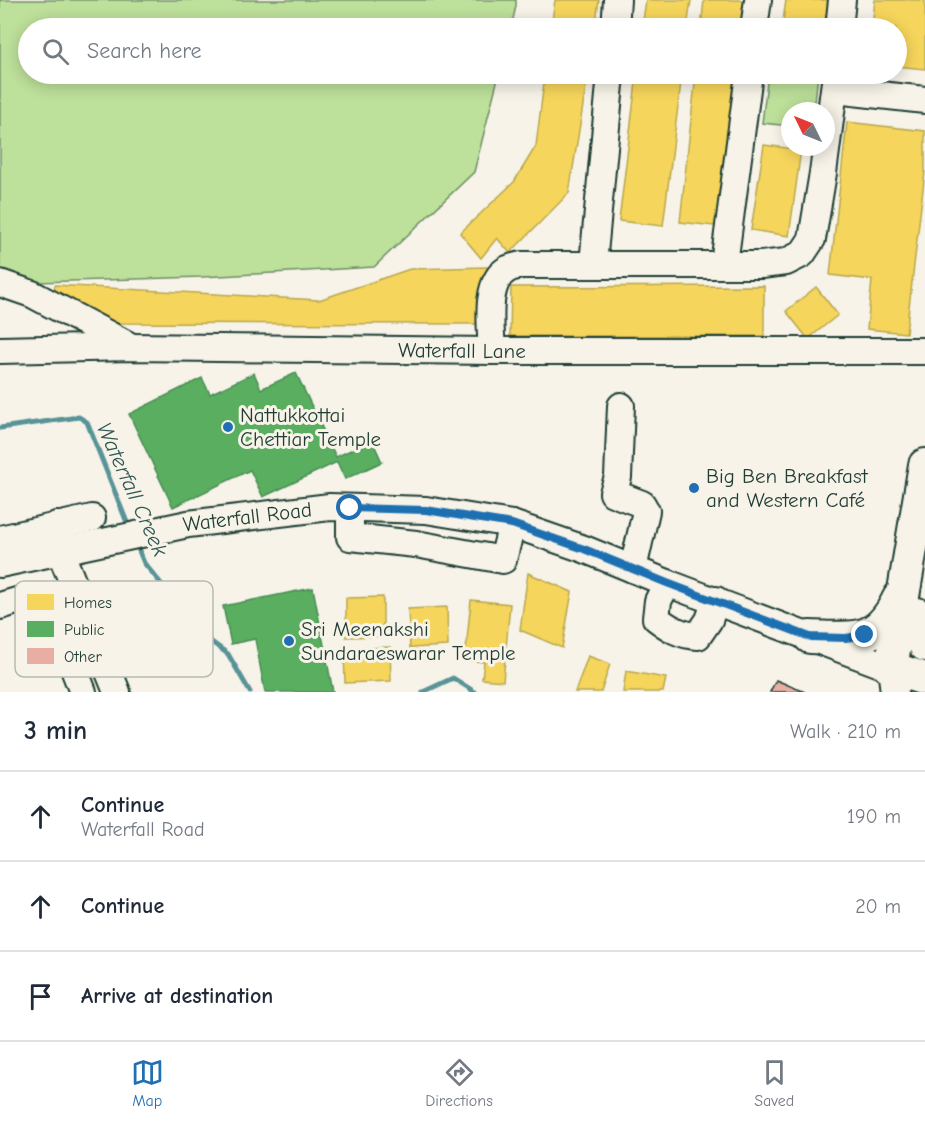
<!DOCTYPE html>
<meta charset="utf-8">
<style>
body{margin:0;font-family:"Comic Neue",sans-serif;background:#f2f2f3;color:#1f2937}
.compass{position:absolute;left:781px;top:102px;width:54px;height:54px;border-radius:50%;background:#fff;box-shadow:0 3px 15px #0003;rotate:313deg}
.stop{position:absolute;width:18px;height:18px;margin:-14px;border:4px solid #1f6fb2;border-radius:50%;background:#fff}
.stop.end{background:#1f6fb2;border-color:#fff;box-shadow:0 2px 6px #0008}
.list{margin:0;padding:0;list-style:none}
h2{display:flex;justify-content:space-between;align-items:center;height:78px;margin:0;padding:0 24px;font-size:26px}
h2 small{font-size:20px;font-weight:400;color:#747a83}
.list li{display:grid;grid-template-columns:39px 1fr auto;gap:18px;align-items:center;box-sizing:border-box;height:90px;padding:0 24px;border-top:2px solid #e0e1e3}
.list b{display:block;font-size:22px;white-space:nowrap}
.list p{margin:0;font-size:20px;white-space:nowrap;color:#747a83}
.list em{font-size:20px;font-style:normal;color:#747a83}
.icon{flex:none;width:33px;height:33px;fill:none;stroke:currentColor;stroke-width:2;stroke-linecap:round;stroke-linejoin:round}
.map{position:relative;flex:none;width:925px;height:692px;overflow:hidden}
.search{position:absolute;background:#fff;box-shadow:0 3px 15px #0003;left:18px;right:18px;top:18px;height:66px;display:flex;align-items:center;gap:15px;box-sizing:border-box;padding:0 21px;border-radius:33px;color:#747a83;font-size:22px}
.sheet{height:348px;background:#fff}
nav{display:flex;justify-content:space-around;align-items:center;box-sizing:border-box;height:84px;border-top:2px solid #e0e1e3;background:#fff;font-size:16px;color:#747a83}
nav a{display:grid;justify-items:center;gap:3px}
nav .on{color:#1f6fb2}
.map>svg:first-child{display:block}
.green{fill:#bde09a;stroke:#6e8e67;stroke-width:1.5}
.homes{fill:#f6d55c;stroke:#b6a750;stroke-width:1.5}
.public{fill:#5aae61;stroke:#488c54;stroke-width:1.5}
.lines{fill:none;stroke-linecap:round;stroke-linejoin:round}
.stream{stroke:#599398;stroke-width:5}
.building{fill:#e8aea3;stroke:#1f3d34;stroke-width:1.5}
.minor-casing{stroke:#1f3d34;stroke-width:30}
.major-casing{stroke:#1f3d34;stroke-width:36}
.minor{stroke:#f7f3e8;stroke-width:26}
.major{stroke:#f7f3e8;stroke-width:32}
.route{stroke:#1f6fb2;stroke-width:8}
.poi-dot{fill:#1f6fb2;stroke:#f7f3e8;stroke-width:2}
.labels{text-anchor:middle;stroke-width:6;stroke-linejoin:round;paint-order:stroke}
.street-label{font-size:21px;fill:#1f3d34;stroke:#f7f3e8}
.poi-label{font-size:21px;fill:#1f3d34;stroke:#f7f3e8;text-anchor:start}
.water-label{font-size:22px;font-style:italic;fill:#325a55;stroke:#f7f3e8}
.key{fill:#f7f3e8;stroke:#b6bcb2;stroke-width:1.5}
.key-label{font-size:16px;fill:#1f3d34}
</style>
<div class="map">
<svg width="925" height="692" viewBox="0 0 925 692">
<rect width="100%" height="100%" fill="#f7f3e8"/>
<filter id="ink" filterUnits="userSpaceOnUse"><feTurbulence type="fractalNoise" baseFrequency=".0167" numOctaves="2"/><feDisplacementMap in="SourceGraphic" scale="12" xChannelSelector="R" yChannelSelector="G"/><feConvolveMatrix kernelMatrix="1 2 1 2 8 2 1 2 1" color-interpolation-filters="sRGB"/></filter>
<g filter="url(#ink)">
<g class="green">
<polygon points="0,0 516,0 516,6 511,28 28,28 28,74 499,74 474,172 374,267 202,277 37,282 0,275"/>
<polygon points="768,74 818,74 814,111 790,111 790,126 762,123"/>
</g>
<g class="homes">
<polygon points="555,0 599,0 595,28 551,28"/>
<polygon points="646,0 691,0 687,28 642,28"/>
<polygon points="704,0 749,0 745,28 701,28"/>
<polygon points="786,0 830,0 826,28 782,28"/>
<polygon points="875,0 925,0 925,69 896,66 896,28 872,28"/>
<polygon points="545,74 588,74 569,193 510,253 497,238 481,258 460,233 514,182 536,146"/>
<polygon points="637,74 682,74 663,226 619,221"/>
<polygon points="696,74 740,74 723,227 680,222"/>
<polygon points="847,122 925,131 925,172 906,333 867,329 872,280 830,275"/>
<polygon points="764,145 801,150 789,236 751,230"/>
<polygon points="487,267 486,324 100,323 53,298 55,285 319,300 410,269"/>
<polygon points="764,286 764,336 510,336 511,287"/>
<polygon points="816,287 838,315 808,339 786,311"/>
<polygon points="528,573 572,592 562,648 520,630"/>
<polygon points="383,597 383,636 346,637 346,598"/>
<polygon points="471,600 510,604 503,681 482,679 484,662 465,660"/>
<polygon points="447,607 448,646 410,648 408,609"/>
<polygon points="390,647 391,681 345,683 344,649"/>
<polygon points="588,656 610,664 601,692 575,692"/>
<polygon points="626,671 666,678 663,692 623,692"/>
</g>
<g class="public">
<polygon points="254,373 261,389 296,373 336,457 372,440 382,462 345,479 337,462 263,497 250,470 173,507 129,414 202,378 210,394"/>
<polygon points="313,588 333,692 265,692 255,639 231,644 223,606"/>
</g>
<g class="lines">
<g class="stream">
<polyline points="0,428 79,417 87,422 130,530"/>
<polyline points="135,541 144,563 206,638 228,654 250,692"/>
<polyline points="423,692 453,678 475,692"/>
</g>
</g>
<polygon class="building" points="776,680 805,692 770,692"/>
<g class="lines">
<g class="minor-casing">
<g id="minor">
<polyline points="615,28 617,0"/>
<polyline points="754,28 758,0"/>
<polyline points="839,28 842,0"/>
<polyline points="835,90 925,100"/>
<polyline points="593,264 611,74"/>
<polyline points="724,264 749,74"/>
<polyline points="0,283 32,294 128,345"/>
<path id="s1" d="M0,350L131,347L492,351H925"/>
<path d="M492,351C491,328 484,281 508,269C512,267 517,266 522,265H761L786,262L802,254L812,239L823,173L836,74"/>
<polyline points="621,406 618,477 613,493 642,504 646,511 633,569"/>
<polyline points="350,508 350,537 416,544 503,560 512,524"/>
<polyline points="57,525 60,551 117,692"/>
<polyline points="0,539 92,518"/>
<path id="s2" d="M0,564L188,524L330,507L426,510L512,524L584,549L667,583L891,668L894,692"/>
<path d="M667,583L658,601L656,618C669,628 680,635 698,636L709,620L716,600"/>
<path d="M0,606C15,602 34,593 48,602L83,692"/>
</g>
</g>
<g class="major-casing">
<g id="major">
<polyline points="925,465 891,668 925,679"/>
<polyline points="917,614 925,645"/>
<path d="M810,637C856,638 877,644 899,598"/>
</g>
</g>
<use href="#minor" class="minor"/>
<use href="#major" class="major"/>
</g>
</g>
<g class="lines" filter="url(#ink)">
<polyline class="route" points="350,508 426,510 512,524 584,549 667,583 810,637 846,638 865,635"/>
</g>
<g class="poi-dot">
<circle cx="228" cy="427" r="6"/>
<circle cx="694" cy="488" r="6"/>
<circle cx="289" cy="641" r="6"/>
</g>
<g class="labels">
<g class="street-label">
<text dy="7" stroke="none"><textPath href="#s1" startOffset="462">Waterfall Lane</textPath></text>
<text dy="7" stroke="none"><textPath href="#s2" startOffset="252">Waterfall Road</textPath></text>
</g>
<g class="poi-label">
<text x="240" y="422">Nattukkottai<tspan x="240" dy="24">Chettiar Temple</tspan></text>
<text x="706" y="483">Big Ben Breakfast<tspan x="706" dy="24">and Western Café</tspan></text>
<text x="301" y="636">Sri Meenakshi<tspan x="301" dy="24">Sundaraeswarar Temple</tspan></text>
</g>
<g class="water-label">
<text transform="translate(133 489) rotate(66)" y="8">Waterfall Creek</text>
</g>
</g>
<rect x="15" y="581" width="198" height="96" rx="9" class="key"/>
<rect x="27" y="594" width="27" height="16" fill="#f6d55c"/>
<rect x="27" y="621" width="27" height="16" fill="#5aae61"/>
<rect x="27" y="648" width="27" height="16" fill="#e8aea3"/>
<g class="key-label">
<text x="64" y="608">Homes</text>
<text x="64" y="635">Public</text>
<text x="64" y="662">Other</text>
</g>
</svg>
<svg class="compass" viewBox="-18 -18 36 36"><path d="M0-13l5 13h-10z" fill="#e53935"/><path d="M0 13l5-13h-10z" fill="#747a83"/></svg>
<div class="stop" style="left:350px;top:508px"></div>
<div class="stop end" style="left:865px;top:635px"></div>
<div class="search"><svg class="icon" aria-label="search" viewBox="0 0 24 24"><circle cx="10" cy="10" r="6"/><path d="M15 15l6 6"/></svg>Search here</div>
</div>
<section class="sheet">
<h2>3 min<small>Walk · 210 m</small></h2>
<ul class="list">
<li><svg class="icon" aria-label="ahead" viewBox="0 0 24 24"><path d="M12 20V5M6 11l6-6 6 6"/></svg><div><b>Continue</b><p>Waterfall Road</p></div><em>190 m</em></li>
<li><svg class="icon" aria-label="ahead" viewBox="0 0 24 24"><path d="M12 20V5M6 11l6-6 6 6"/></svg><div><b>Continue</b></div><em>20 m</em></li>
<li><svg class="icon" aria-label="arrive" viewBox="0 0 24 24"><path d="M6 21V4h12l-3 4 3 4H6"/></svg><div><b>Arrive at destination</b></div></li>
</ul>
</section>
<nav>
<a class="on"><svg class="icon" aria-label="map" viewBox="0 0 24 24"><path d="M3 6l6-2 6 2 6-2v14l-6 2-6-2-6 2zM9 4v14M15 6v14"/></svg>Map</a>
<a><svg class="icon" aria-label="directions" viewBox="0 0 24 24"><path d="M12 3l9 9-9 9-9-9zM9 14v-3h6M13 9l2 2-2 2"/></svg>Directions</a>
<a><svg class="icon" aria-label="saved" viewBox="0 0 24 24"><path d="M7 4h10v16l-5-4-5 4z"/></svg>Saved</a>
</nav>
